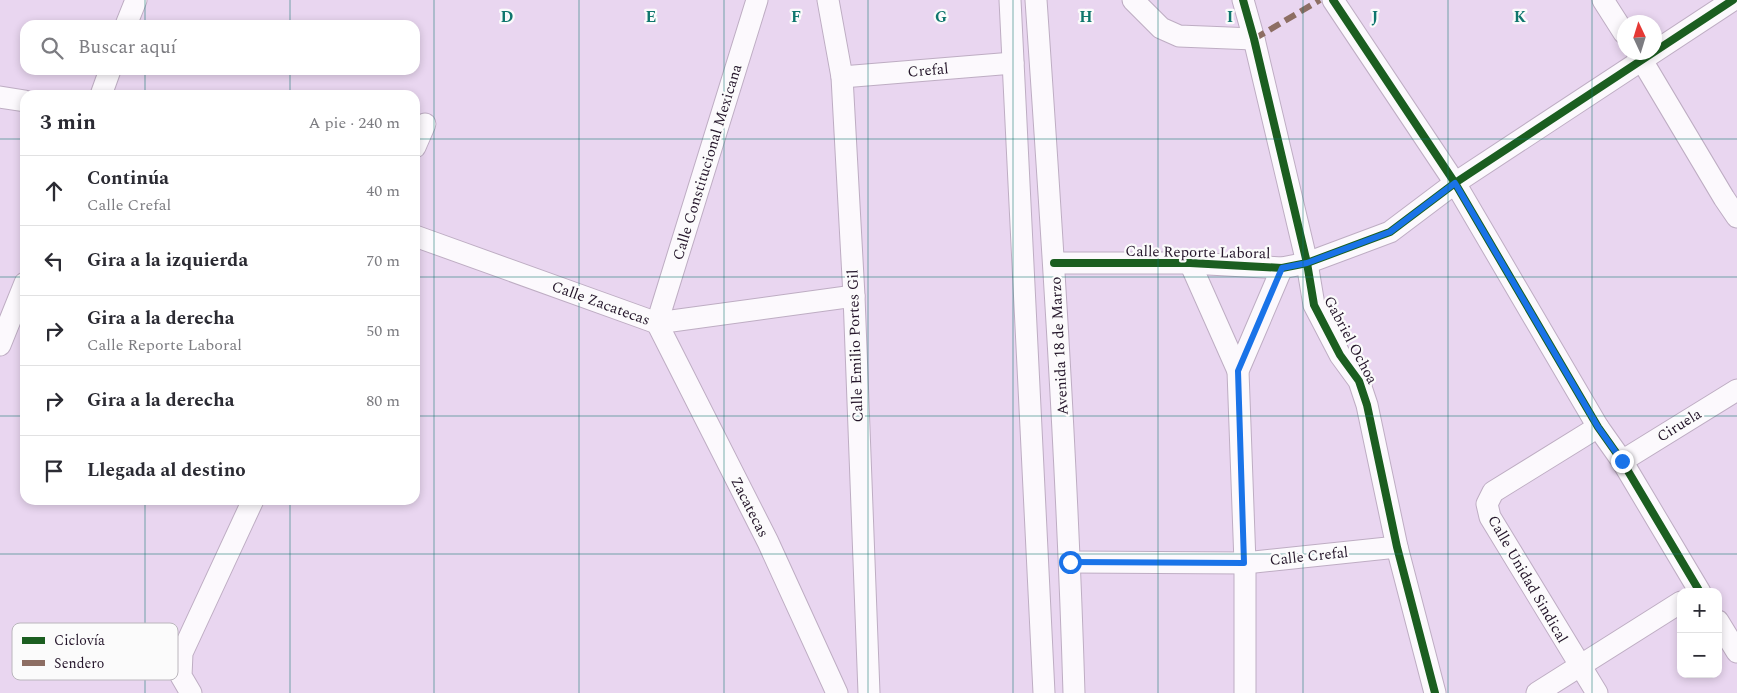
<!DOCTYPE html>
<html lang="es">
<meta charset="utf-8">
<style>
body{margin:0;font-family:Spectral,serif;background:#f7f7f7;color:#2b2b33}
.controls{position:absolute;right:15px;bottom:15px;display:grid;overflow:hidden;border-radius:10px;box-shadow:0 2px 8px #0003}
.controls button{width:45px;height:45px;display:grid;place-items:center;padding:0;border:0;border-bottom:1px solid #e1e1e2;background:#fff;color:#2b2b33;font:25px sans-serif}
.compass{position:absolute;left:1617px;top:15px;width:45px;height:45px;border-radius:50%;background:#fff;box-shadow:0 2px 8px #0003;rotate:356deg}
.stop{position:absolute;width:15px;height:15px;margin:-11px;border:4px solid #1a73e8;border-radius:50%;background:#fff}
.stop.end{background:#1a73e8;border-color:#fff;box-shadow:0 1px 5px #0008}
.list{margin:0;padding:0;list-style:none}
h2{display:flex;justify-content:space-between;align-items:center;height:65px;margin:0;padding:0 20px;font-size:21px}
h2 small{font-size:16px;font-weight:400;color:#7c7c81}
.list li{display:grid;grid-template-columns:32px 1fr auto;gap:15px;align-items:center;box-sizing:border-box;height:70px;padding:0 20px;border-top:1px solid #e1e1e2}
.list b{display:block;font-size:19px;white-space:nowrap}
.list p{margin:0;font-size:16px;white-space:nowrap;color:#7c7c81}
.list em{font-size:16px;font-style:normal;color:#7c7c81}
.icon{flex:none;width:28px;height:28px;fill:none;stroke:currentColor;stroke-width:2;stroke-linecap:round;stroke-linejoin:round}
.map{position:relative;flex:none;width:1737px;height:693px;overflow:hidden}
.search{position:absolute;background:#fff;box-shadow:0 2px 8px #0003;left:20px;top:20px;width:400px;height:55px;display:flex;align-items:center;gap:12px;box-sizing:border-box;padding:0 18px;border-radius:15px;color:#7c7c81;font-size:19px}
.panel{position:absolute;background:#fff;box-shadow:0 2px 8px #0003;left:20px;top:90px;width:400px;height:415px;border-radius:15px}
.map>svg:first-child{display:block}
.lines{fill:none;stroke-linecap:round;stroke-linejoin:round}
.street-casing{stroke:#beadc3;stroke-width:23}
.street{stroke:#fcf9fd;stroke-width:21}
.quiet{stroke:#8d6e63;stroke-width:6;stroke-dasharray:12 6;stroke-linecap:butt}
.cycleway-casing{stroke:#fbfbfb;stroke-width:11}
.cycleway{stroke:#1b5e20;stroke-width:8}
.route{stroke:#1a73e8;stroke-width:6}
.grid{fill:none;stroke:#0f766e;stroke-width:1;stroke-opacity:0.55}
.labels{text-anchor:middle;stroke-width:4.5;stroke-linejoin:round;paint-order:stroke}
.street-label{font-size:15px;fill:#24152a;stroke:#fbfbfb}
.key{fill:#fbfbfb;stroke:#bab6bc;stroke-width:1}
.key-label{font-size:14px;fill:#24152a}
.grid-label{font-size:16px;text-anchor:middle;font-weight:bold;fill:#0f766e;stroke:#fbfbfb;stroke-width:4.5;stroke-linejoin:round;paint-order:stroke}
</style>
<div class="map">
<svg width="1737" height="693" viewBox="0 0 1737 693">
<rect width="100%" height="100%" fill="#e9d6f0"/>
<g class="lines">
<g class="street-casing">
<g id="street">
<polyline points="828,0 842,77 854,296 869,693"/>
<polyline points="1010,0 1044,693"/>
<path d="M1036,0C1052,231 1067,462 1074,693"/>
<polyline points="1133,0 1161,28 1179,36 1254,39"/>
<polyline points="1243,0 1254,39 1307,263 1314,305 1340,355 1359,381 1367,405 1397,547 1435,693"/>
<polyline points="1333,0 1455,183 1598,427 1622,461 1700,592"/>
<polyline points="1603,0 1624,33"/>
<polyline points="126,25 136,0"/>
<polyline points="1637,52 1724,198 1737,217"/>
<polyline points="842,77 1013,63"/>
<polyline points="101,95 110,70"/>
<polyline points="0,97 25,101"/>
<polyline points="415,147 425,124"/>
<polyline points="415,236 657,323 854,296"/>
<polyline points="1054,263 1190,263 1282,268 1307,263 1390,232 1455,183 1733,0"/>
<polyline points="1190,263 1238,371"/>
<polyline points="657,323 768,542 837,693"/>
<polyline points="657,323 757,0"/>
<polyline points="0,345 25,283"/>
<polyline points="1622,461 1737,390"/>
<polyline points="1070,562 1245,563 1397,547"/>
<polyline points="1718,621 1737,652"/>
<polyline points="191,693 181,676 182,653 253,500"/>
<polyline points="1245,693 1245,563 1238,371 1282,268"/>
<polyline points="1537,693 1681,602"/>
<polyline points="1597,693 1490,517 1487,504 1493,492 1598,427"/>
</g>
</g>
<use href="#street" class="street"/>
<polyline class="quiet" points="1254,39 1320,0"/>
<g class="cycleway-casing">
<g id="cycleway">
<polyline points="1243,0 1254,39 1307,263 1314,305 1340,355 1359,381 1367,405 1397,547 1435,693"/>
<polyline points="1333,0 1455,183 1598,427 1622,461 1700,592"/>
<polyline points="1054,263 1190,263 1282,268 1307,263 1390,232 1455,183 1733,0"/>
</g>
</g>
<use href="#cycleway" class="cycleway"/>
</g>
<g class="lines">
<polyline class="route" points="1070,562 1244,563 1238,371 1282,268 1307,263 1390,232 1455,183 1598,427 1622,461"/>
</g>
<path class="grid" d="M145,0V25M290,0V25M434,0V693M579,0V693M724,0V693M868,0V693M1013,0V693M1158,0V693M1303,0V693M1448,0V693M1592,0V693M145,70V95M290,70V95M0,139H25M415,139H1737M0,277H25M415,277H1737M0,416H25M415,416H1737M145,500V693M290,500V693M0,554H1737"/>
<g class="labels">
<g class="street-label">
<text transform="translate(928 70) rotate(-5)" y="5">Crefal</text>
<text transform="translate(707 162) rotate(-73)" y="5">Calle Constitucional Mexicana</text>
<text transform="translate(1198 252) rotate(1)" y="5">Calle Reporte Laboral</text>
<text transform="translate(601 303) rotate(20)" y="5">Calle Zacatecas</text>
<text transform="translate(1351 340) rotate(62)" y="5">Gabriel Ochoa</text>
<text transform="translate(855 346) rotate(-92)" y="5">Calle Emilio Portes Gil</text>
<text transform="translate(1059 346) rotate(-93)" y="5">Avenida 18 de Marzo</text>
<text transform="translate(1679 425) rotate(-32)" y="5">Ciruela</text>
<text transform="translate(750 507) rotate(63)" y="5">Zacatecas</text>
<text transform="translate(1309 556) rotate(-6)" y="5">Calle Crefal</text>
<text transform="translate(1528 579) rotate(60)" y="5">Calle Unidad Sindical</text>
</g>
</g>
<rect x="12" y="623" width="166" height="57" rx="8" class="key"/>
<rect x="22" y="637" width="23" height="7" fill="#1b5e20"/>
<rect x="22" y="660" width="23" height="6" fill="#8d6e63"/>
<g class="key-label">
<text x="54" y="645">Ciclovía</text>
<text x="54" y="668">Sendero</text>
</g>
<g class="grid-label">
<text x="507" y="22">D</text>
<text x="651" y="22">E</text>
<text x="796" y="22">F</text>
<text x="941" y="22">G</text>
<text x="1086" y="22">H</text>
<text x="1230" y="22">I</text>
<text x="1375" y="22">J</text>
<text x="1520" y="22">K</text>
</g>
</svg>
<div class="controls">
<button>+</button>
<button>−</button>
</div>
<svg class="compass" viewBox="-18 -18 36 36"><path d="M0-13l5 13h-10z" fill="#e53935"/><path d="M0 13l5-13h-10z" fill="#7c7c81"/></svg>
<div class="stop" style="left:1070px;top:562px"></div>
<div class="stop end" style="left:1622px;top:461px"></div>
<div class="search"><svg class="icon" aria-label="search" viewBox="0 0 24 24"><circle cx="10" cy="10" r="6"/><path d="M15 15l6 6"/></svg>Buscar aquí</div>
<section class="panel">
<h2>3 min<small>A pie · 240 m</small></h2>
<ul class="list">
<li><svg class="icon" aria-label="ahead" viewBox="0 0 24 24"><path d="M12 20V5M6 11l6-6 6 6"/></svg><div><b>Continúa</b><p>Calle Crefal</p></div><em>40 m</em></li>
<li><svg class="icon" aria-label="left" viewBox="0 0 24 24"><path d="M17 20v-9H6M10 6l-5 5 5 5"/></svg><div><b>Gira a la izquierda</b></div><em>70 m</em></li>
<li><svg class="icon" aria-label="right" viewBox="0 0 24 24"><path d="M7 20v-9h11M14 6l5 5-5 5"/></svg><div><b>Gira a la derecha</b><p>Calle Reporte Laboral</p></div><em>50 m</em></li>
<li><svg class="icon" aria-label="right" viewBox="0 0 24 24"><path d="M7 20v-9h11M14 6l5 5-5 5"/></svg><div><b>Gira a la derecha</b></div><em>80 m</em></li>
<li><svg class="icon" aria-label="arrive" viewBox="0 0 24 24"><path d="M6 21V4h12l-3 4 3 4H6"/></svg><div><b>Llegada al destino</b></div></li>
</ul>
</section>
</div>
